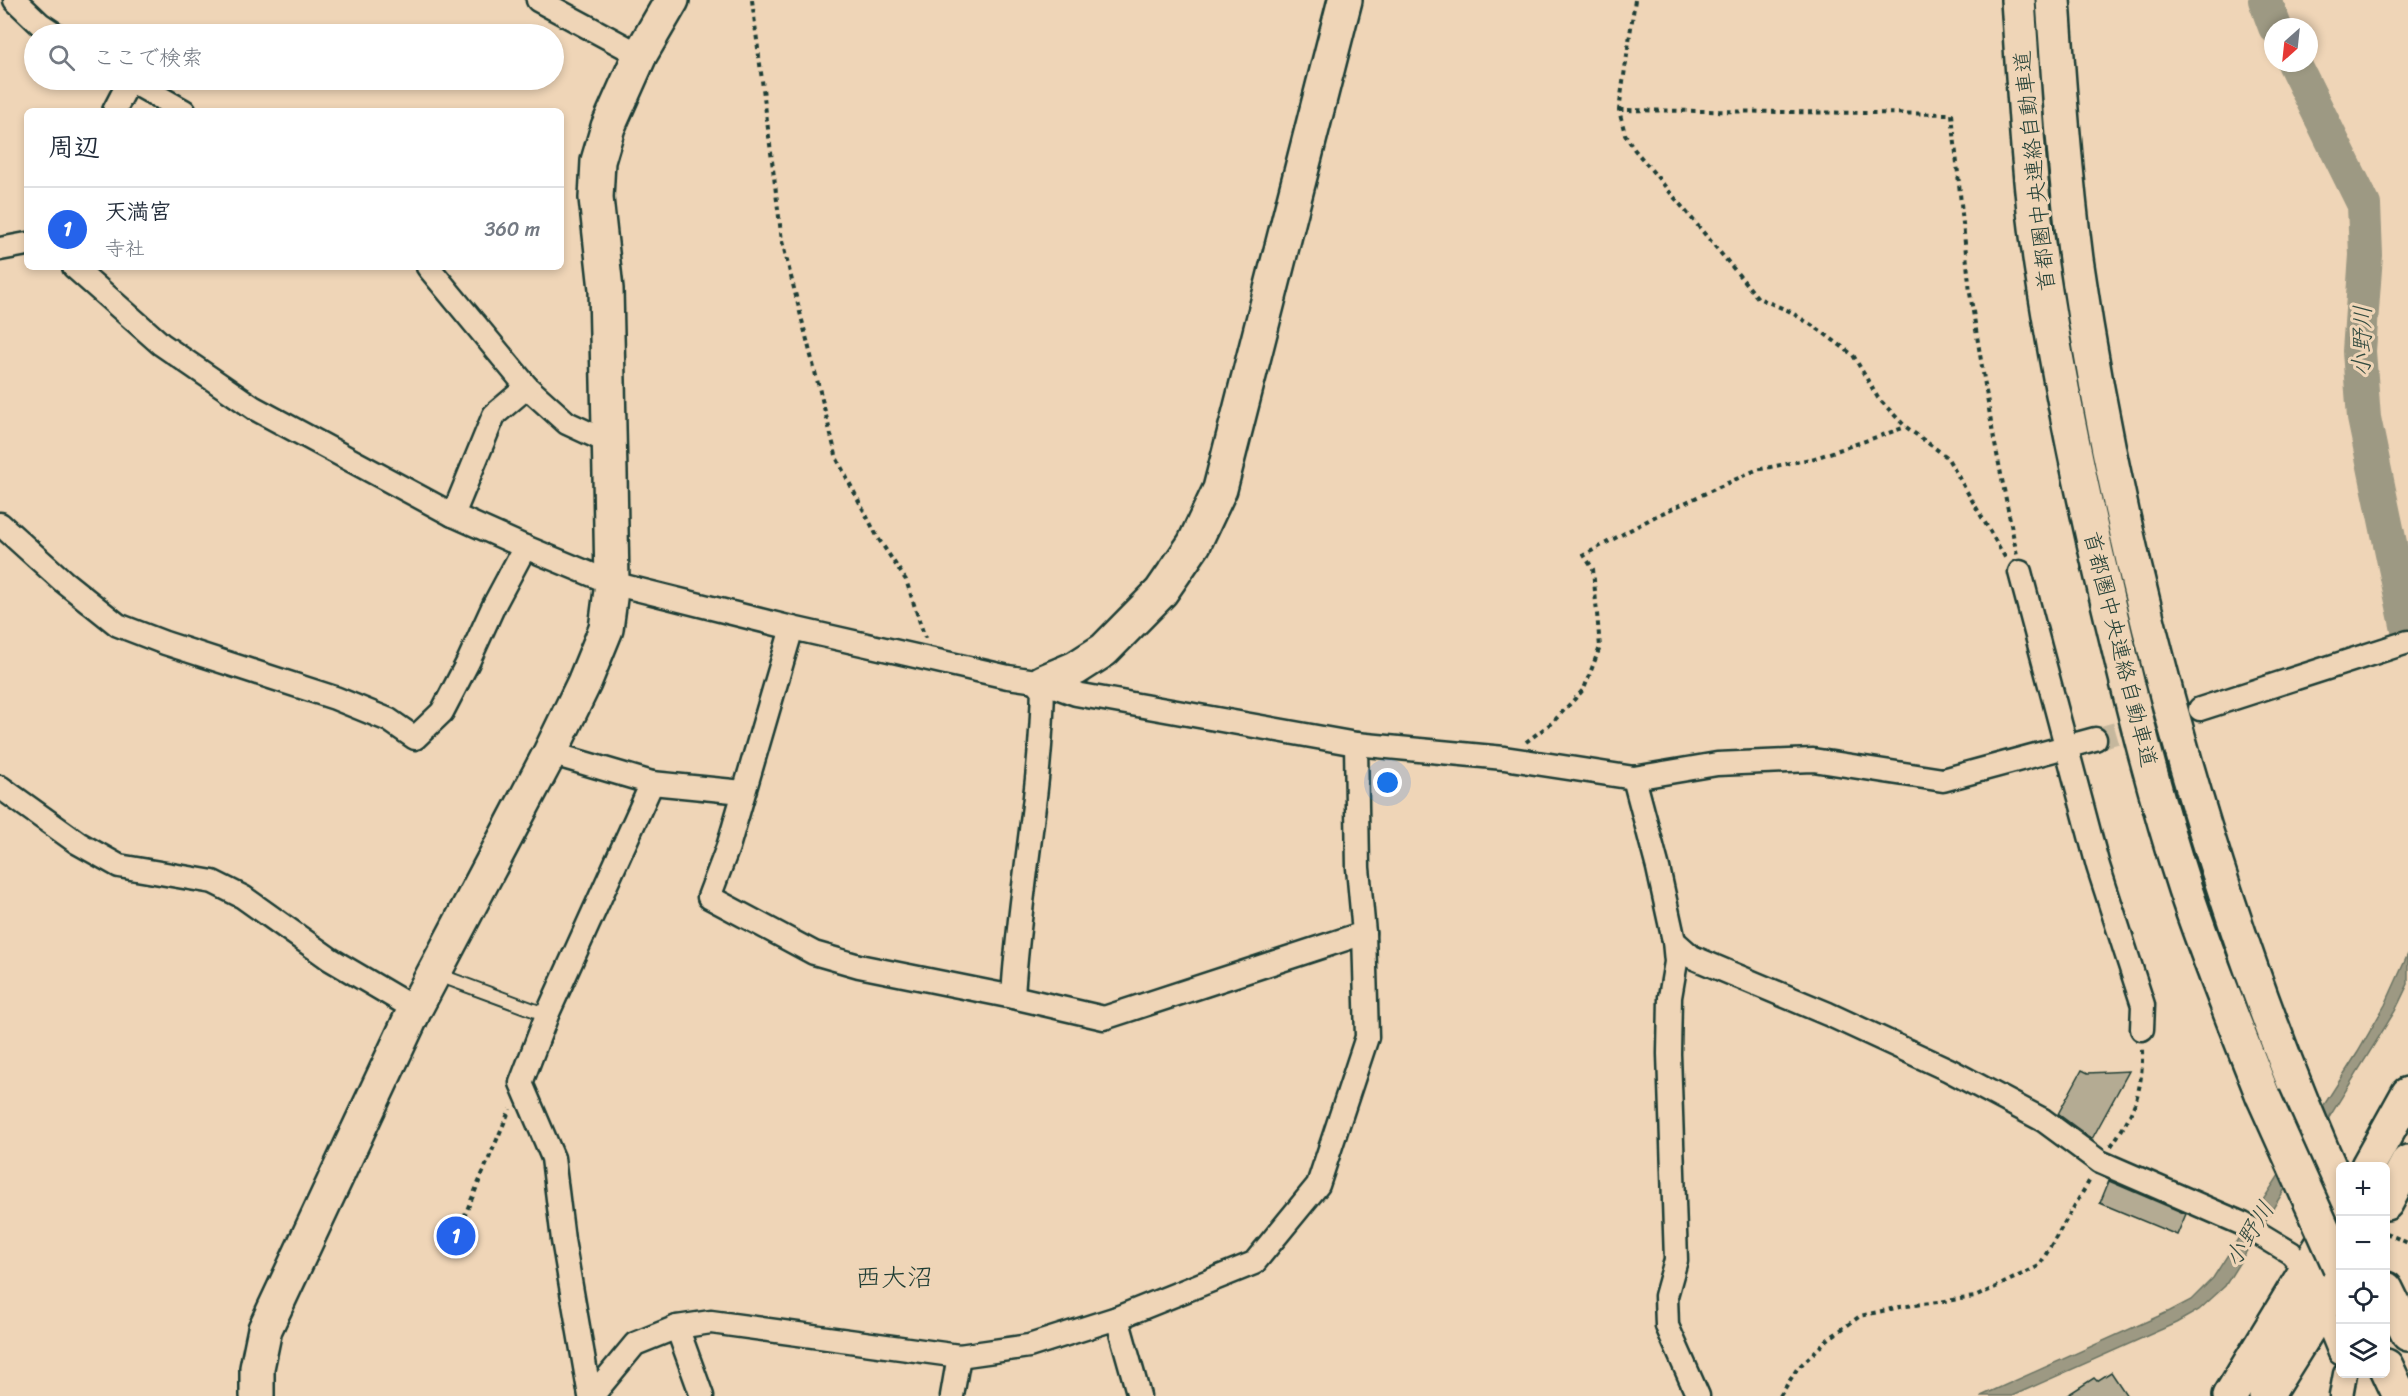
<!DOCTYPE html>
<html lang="ja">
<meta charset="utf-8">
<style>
body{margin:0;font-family:Sriracha,"Klee One",sans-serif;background:#f2f2f3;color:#1f2937}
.controls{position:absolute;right:18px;bottom:18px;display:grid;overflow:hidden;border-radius:9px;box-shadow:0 3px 9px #0003}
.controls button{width:54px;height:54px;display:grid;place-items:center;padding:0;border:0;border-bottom:2px solid #e0e1e3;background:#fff;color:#1f2937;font:30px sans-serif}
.compass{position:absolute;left:2264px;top:18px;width:54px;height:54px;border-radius:50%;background:#fff;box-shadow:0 3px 9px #0003;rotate:207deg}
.you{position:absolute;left:1388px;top:783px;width:21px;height:21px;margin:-15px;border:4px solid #fff;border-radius:50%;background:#1a73e8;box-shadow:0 0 0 9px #1a73e833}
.badge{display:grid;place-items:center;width:39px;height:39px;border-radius:50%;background:#2563eb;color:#fff;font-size:20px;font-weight:700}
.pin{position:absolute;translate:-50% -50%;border:3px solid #fff;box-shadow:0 2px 6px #0006}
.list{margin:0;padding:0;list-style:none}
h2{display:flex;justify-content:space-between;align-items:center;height:78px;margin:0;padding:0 24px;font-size:26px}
h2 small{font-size:20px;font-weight:400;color:#747a83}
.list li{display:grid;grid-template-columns:39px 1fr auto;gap:18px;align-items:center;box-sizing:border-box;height:84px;padding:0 24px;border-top:2px solid #e0e1e3}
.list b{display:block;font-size:22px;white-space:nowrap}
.list p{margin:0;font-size:20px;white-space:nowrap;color:#747a83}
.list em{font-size:20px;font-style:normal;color:#747a83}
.icon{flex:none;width:33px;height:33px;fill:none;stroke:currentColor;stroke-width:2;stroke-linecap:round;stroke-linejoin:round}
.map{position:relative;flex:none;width:2408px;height:1396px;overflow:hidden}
.search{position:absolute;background:#fff;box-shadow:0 3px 9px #0003;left:24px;top:24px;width:540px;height:66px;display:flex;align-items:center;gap:15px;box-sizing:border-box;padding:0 21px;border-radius:33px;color:#747a83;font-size:22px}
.panel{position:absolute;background:#fff;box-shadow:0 3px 9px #0003;left:24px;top:108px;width:540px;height:162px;border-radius:9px}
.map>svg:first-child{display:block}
.water{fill:#9d9983;stroke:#6b7463;stroke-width:1.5}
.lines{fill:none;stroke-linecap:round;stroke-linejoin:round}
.river{stroke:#9d9983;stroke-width:34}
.building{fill:#b4ab93;stroke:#1f3d34;stroke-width:1.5}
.street-tunnel{stroke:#c5b79d;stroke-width:22;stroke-dasharray:22 11;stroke-linecap:butt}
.lane-casing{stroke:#1f3d34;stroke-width:16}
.street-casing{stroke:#1f3d34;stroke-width:27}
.secondary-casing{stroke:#1f3d34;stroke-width:38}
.highway-casing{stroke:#1f3d34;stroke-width:38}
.path{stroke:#1f3d34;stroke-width:4;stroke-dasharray:4.5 4.5;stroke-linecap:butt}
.lane{stroke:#efd5b7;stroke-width:12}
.street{stroke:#efd5b7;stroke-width:22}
.secondary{stroke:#efd5b7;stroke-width:33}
.highway{stroke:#efd5b7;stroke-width:33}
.highway-bridge-casing{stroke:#1f3d34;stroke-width:38;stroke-linecap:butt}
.highway-bridge{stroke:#efd5b7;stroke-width:33}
.labels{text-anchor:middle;stroke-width:6;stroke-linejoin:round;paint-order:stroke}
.street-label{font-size:22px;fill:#1f3d34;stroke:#efd5b7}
.water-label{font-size:24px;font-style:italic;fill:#324b40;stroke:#efd5b7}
.quarter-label{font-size:26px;fill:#1f3d34;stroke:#efd5b7}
</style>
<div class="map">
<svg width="2408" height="1396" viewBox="0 0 2408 1396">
<rect width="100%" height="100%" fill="#efd5b7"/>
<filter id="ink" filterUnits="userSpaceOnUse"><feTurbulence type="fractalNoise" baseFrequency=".0167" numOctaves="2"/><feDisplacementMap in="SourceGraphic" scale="12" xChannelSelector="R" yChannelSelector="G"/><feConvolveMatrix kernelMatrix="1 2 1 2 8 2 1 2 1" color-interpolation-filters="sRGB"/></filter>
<g filter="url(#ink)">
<polygon class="water" points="2408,954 2408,984 2395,1011 2225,1286 2199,1310 2176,1323 2012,1396 1981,1396 2170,1311 2191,1300 2213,1278 2358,1052 2385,1005"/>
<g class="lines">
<g class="river">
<polyline points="2265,0 2275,27"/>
<polyline points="2294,63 2364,205 2366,255 2359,351 2364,418 2408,630"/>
</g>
</g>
<g class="building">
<polygon points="2082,1070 2088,1073 2129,1071 2092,1139 2058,1114"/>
<polygon points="2109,1181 2186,1214 2177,1235 2100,1203"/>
<polygon points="452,1217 470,1226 463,1240 445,1233"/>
<polygon points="2111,1372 2127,1396 2066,1396 2094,1378 2097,1381"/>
</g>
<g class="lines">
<polyline class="street-tunnel" points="2095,739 2186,713"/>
<g class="lane-casing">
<polyline id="lane" points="436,974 547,1015"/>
</g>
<g class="street-casing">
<g id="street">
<polyline points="15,0 40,24 55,34"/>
<polyline points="538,0 640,55"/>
<polyline points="129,80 184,111"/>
<polyline points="114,111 130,80"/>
<polyline points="0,249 27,244"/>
<polyline points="74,267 161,344 254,408 453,515 525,547 612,583 792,628 1008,677 1043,682 1076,694 1356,744 1504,758 1634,778 1717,764 1813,760 1943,780 2095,739"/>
<polyline points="428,267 527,387 567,423 608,442"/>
<polyline points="453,515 494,415 527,387"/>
<polyline points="0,524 63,581 118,625 165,643 335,698 389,720 415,738 442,712 468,662 494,605 525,547"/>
<polyline points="2020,572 2098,866 2143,1005 2142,1029"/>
<polyline points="792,628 728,847 709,897 814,953 859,966 1013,997 1104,1018 1364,933 1358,868 1356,744"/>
<polyline points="2200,709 2408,642"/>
<polyline points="550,753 652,783 743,792"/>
<polyline points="1634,778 1658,868 1674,941 1676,962 1670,997 1669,1054 1676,1260 1666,1296 1667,1326 1698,1396"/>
<polyline points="0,787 78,843 119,866 213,882 243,897 330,959 415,1009"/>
<polyline points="1674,941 1692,957 1828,1014 1949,1070 2043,1120 2100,1162 2243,1224 2291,1253 2307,1272 2340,1353"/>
<path d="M1013,997C1019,891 1042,788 1043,682"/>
<polyline points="1117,1318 1139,1396"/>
<polyline points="677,1327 711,1322 959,1356 1029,1346 1117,1318 1254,1263 1318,1185 1367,1037 1364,933"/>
<polyline points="590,1396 563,1240 553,1158 521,1083 547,1015 652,783"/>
<polyline points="592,1396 635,1344 677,1327 702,1396"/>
<polyline points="952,1396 959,1356"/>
<polyline points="2341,1396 2345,1374"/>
</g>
</g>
<g class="secondary-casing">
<g id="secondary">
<polyline points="1043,682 1076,668 1104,650 1161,592 1194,544 1220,489 1345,0"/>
<polyline points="257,1396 257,1368 265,1329 415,1009 550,753 584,683 606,629 612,583 610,474 606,289 596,198 598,161 608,127 640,55 672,0"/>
</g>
</g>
<g class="highway-casing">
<g id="highway">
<path d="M2018,0C2024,88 2028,177 2041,265C2058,378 2081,488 2107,599C2130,696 2154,794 2185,889C2208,959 2236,1027 2263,1096"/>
<path d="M2053,0C2059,86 2065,173 2076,259C2100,428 2138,596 2185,761C2227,907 2277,1052 2340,1191"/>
<polyline points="2368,1166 2408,1094"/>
<polyline points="2386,1203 2408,1162"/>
<polyline points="2386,1289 2408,1334"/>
<polyline points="2386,1366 2400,1396"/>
<polyline points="2230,1396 2340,1215"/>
<polyline points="2266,1396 2340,1278"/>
</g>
</g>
<g class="path">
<polyline points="752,0 782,241 837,459 878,538 906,580 925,638"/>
<polyline points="1635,0 1619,110 1625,134 1634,149 1758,298 1789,311 1821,331 1853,355 1878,398 1906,427 1947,457 2006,559"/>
<polyline points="1619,110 1952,114 1970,293 1993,434 2017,555"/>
<polyline points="1526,742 1553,722 1584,689 1600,647 1593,569 1584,555 1656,516 1756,470 1815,458 1906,427"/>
<path d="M2111,1146C2135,1112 2143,1090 2142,1048"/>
<polyline points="464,1217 510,1109"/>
<polyline points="2386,1233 2408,1243"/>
<polyline points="1780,1396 1797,1369 1827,1340 1860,1316 1900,1307 1975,1297 2039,1266 2091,1178"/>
</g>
<use href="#lane" class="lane"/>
<use href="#street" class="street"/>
<use href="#secondary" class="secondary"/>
<use href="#highway" class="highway"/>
<g class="highway-bridge-casing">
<polyline id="highway-bridge" points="2263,1096 2340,1267"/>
</g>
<use href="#highway-bridge" class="highway-bridge"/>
</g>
</g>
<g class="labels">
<g class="street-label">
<text transform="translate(2034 171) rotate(-96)" y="8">首都圏中央連絡自動車道</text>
<text transform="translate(2121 649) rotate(76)" y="8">首都圏中央連絡自動車道</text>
</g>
<g class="water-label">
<text transform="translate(2362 341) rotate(-89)" y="8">小野川</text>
<text transform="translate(2249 1234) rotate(-58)" y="8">小野川</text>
</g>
<g class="quarter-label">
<text x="894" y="1286">西大沼</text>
</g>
</g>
</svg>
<div class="controls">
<button>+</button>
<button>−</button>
<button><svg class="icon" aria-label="locate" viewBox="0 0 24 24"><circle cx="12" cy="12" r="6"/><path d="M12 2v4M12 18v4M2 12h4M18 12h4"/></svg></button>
<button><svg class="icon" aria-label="layers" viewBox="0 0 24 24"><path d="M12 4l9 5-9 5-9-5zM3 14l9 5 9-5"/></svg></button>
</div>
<svg class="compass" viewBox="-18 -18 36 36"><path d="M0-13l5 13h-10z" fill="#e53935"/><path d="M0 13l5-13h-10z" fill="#747a83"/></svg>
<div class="you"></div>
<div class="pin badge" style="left:456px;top:1236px">1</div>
<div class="search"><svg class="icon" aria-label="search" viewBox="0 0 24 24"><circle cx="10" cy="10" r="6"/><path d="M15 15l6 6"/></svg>ここで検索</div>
<section class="panel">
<h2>周辺<small></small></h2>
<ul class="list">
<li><span class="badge">1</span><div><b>天満宮</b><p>寺社</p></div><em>360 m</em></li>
</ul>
</section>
</div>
